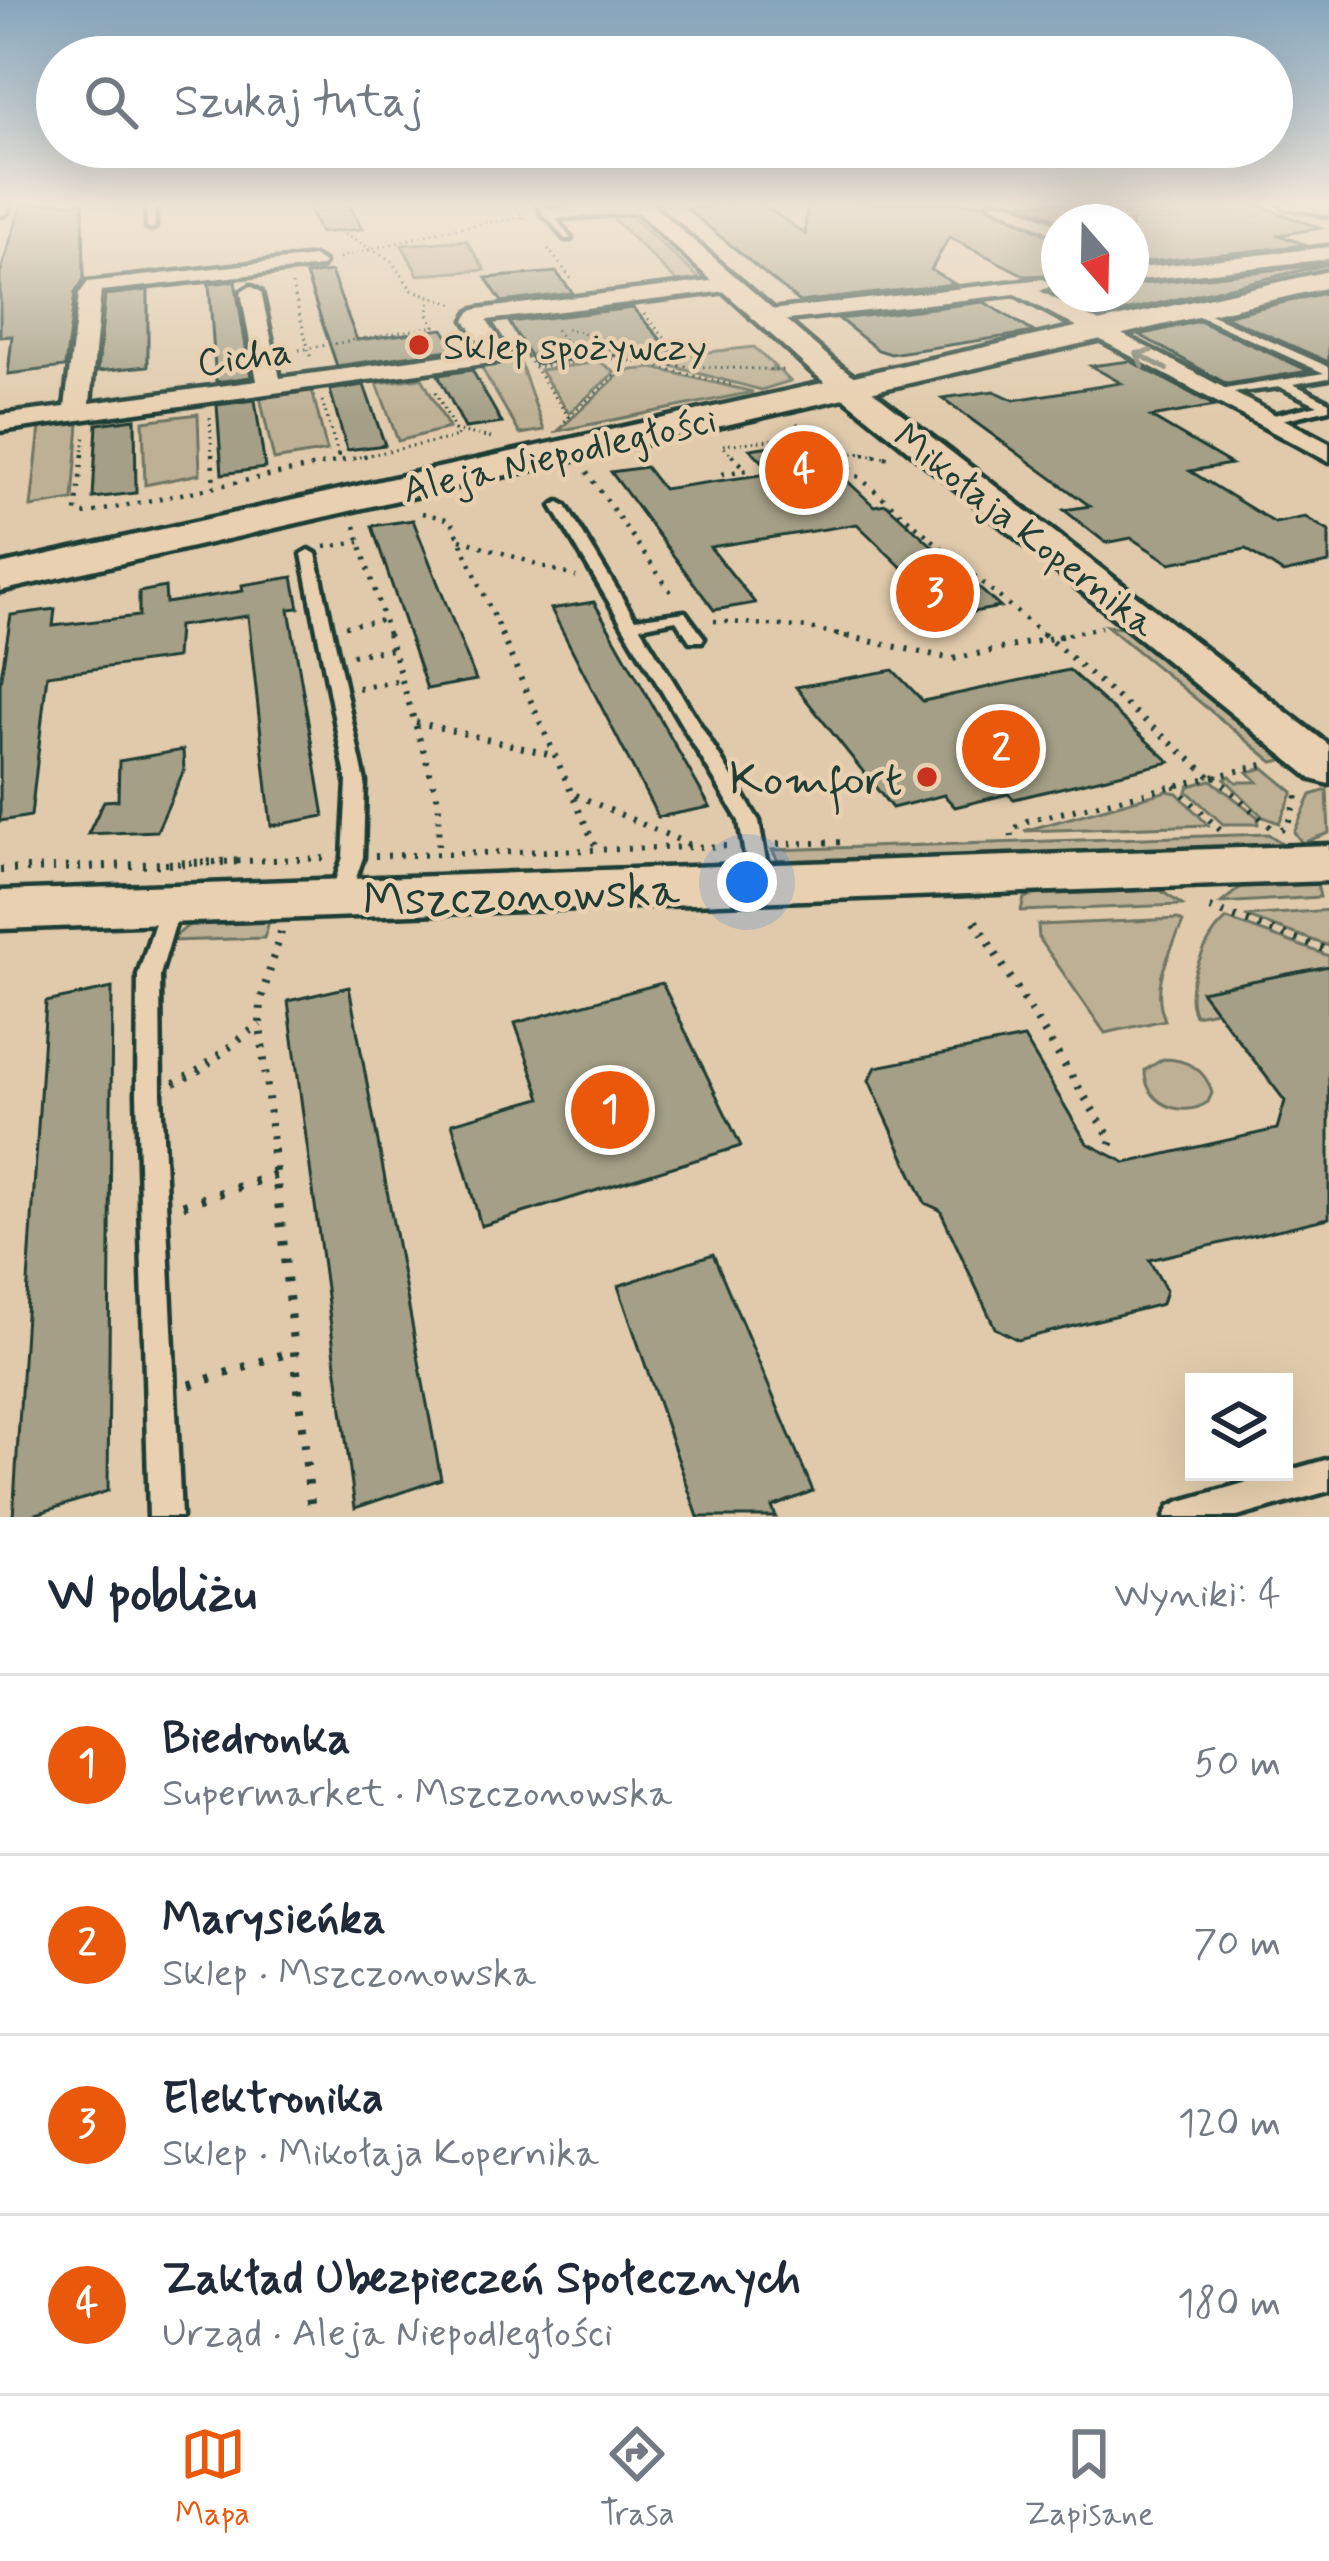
<!DOCTYPE html>
<html lang="pl">
<meta charset="utf-8">
<style>
body{margin:0;font-family:Mynerve,sans-serif;background:#f6f6f7;color:#1f2937}
.controls{position:absolute;right:36px;bottom:36px;display:grid;overflow:hidden;border-radius:0px;box-shadow:0 12px 48px #0002}
.controls button{width:108px;height:108px;display:grid;place-items:center;padding:0;border:0;border-bottom:3px solid #e0e1e3;background:#fff;color:#1f2937;font:60px sans-serif}
.compass{position:absolute;left:1041px;top:204px;width:108px;height:108px;border-radius:50%;background:#fff;box-shadow:0 12px 48px #0002;rotate:160deg}
.you{position:absolute;left:747px;top:882px;width:42px;height:42px;margin:-30px;border:9px solid #fff;border-radius:50%;background:#1a73e8;box-shadow:0 0 0 18px #1a73e833}
.badge{display:grid;place-items:center;width:78px;height:78px;border-radius:50%;background:#ea580c;color:#fff;font-size:39px;font-weight:700}
.pin{position:absolute;translate:-50% -50%;border:6px solid #fff;box-shadow:0 3px 12px #0006}
.list{margin:0;padding:0;list-style:none}
h2{display:flex;justify-content:space-between;align-items:center;height:156px;margin:0;padding:0 48px;font-size:51px}
h2 small{font-size:39px;font-weight:400;color:#747a83}
.list li{display:grid;grid-template-columns:78px 1fr auto;gap:36px;align-items:center;box-sizing:border-box;height:180px;padding:0 48px;border-top:3px solid #e0e1e3}
.list b{display:block;font-size:45px;white-space:nowrap}
.list p{margin:0;font-size:39px;white-space:nowrap;color:#747a83}
.list em{font-size:39px;font-style:normal;color:#747a83}
.icon{flex:none;width:66px;height:66px;fill:none;stroke:currentColor;stroke-width:2;stroke-linecap:round;stroke-linejoin:round}
.map{position:relative;flex:none;width:1329px;height:1517px;overflow:hidden}
.search{position:absolute;background:#fff;box-shadow:0 12px 48px #0002;left:36px;right:36px;top:36px;height:132px;display:flex;align-items:center;gap:30px;box-sizing:border-box;padding:0 42px;border-radius:66px;color:#747a83;font-size:45px}
.sheet{height:876px;background:#fff}
nav{display:flex;justify-content:space-around;align-items:center;box-sizing:border-box;height:168px;border-top:3px solid #e0e1e3;background:#fff;font-size:33px;color:#747a83}
nav a{display:grid;justify-items:center;gap:6px}
nav .on{color:#ea580c}
.map>svg:first-child{display:block}
.green{fill:#bdb095;stroke:#6e7664;stroke-width:3}
.building{fill:#a49f86;stroke:#1f3d34;stroke-width:3}
.lines{fill:none;stroke-linecap:round;stroke-linejoin:round}
.service-casing{stroke:#1f3d34;stroke-width:9}
.minor-casing{stroke:#1f3d34;stroke-width:9}
.tertiary-casing{stroke:#1f3d34;stroke-width:9}
.secondary-casing{stroke:#1f3d34;stroke-width:9}
.path-far4{stroke:#1f3d34;stroke-width:3;stroke-dasharray:1.5 4.5;stroke-linecap:butt}
.path-far3{stroke:#1f3d34;stroke-width:4.5;stroke-dasharray:3 8;stroke-linecap:butt}
.path-far2{stroke:#1f3d34;stroke-width:6;stroke-dasharray:3 9;stroke-linecap:butt}
.path-far1{stroke:#1f3d34;stroke-width:8;stroke-dasharray:3 10;stroke-linecap:butt}
.path{stroke:#1f3d34;stroke-width:9;stroke-dasharray:4.5 14;stroke-linecap:butt}
.service{fill:#e8d0b0;fill-rule:evenodd}
.minor{fill:#e8d0b0;fill-rule:evenodd}
.tertiary{fill:#e8d0b0;fill-rule:evenodd}
.secondary{fill:#e8d0b0;fill-rule:evenodd}
.oneway{stroke:#797f6c}
.poi-dot{fill:#c8321e;stroke:#e8d0b0;stroke-width:4.5}
.labels{text-anchor:middle;stroke-width:9;stroke-linejoin:round;paint-order:stroke}
.far-poi-label{font-size:39px;fill:#1f3d34;stroke:#e8d0b0;text-anchor:start}
.far-street-label{font-size:39px;fill:#1f3d34;stroke:#e8d0b0}
.poi-label{font-size:48px;fill:#1f3d34;stroke:#e8d0b0;text-anchor:end}
.street-label{font-size:48px;fill:#1f3d34;stroke:#e8d0b0}
</style>
<div class="map">
<svg width="1329" height="1517" viewBox="0 0 1329 1517">
<rect width="100%" height="100%" fill="#e0caab"/>
<filter id="ink" filterUnits="userSpaceOnUse"><feTurbulence type="fractalNoise" baseFrequency=".00833" numOctaves="2"/><feDisplacementMap in="SourceGraphic" scale="24" xChannelSelector="R" yChannelSelector="G"/><feConvolveMatrix kernelMatrix="1 2 1 2 8 2 1 2 1" color-interpolation-filters="sRGB"/></filter>
<g filter="url(#ink)">
<g class="green">
<polygon points="630,213 634,219 702,281 680,285 609,214"/>
<polygon points="466,240 485,270 418,275 402,245"/>
<polygon points="754,347 775,367 770,370 780,371 790,381 761,390 645,359"/>
<polygon points="520,362 544,430 520,434 481,367"/>
<polygon points="600,362 615,372 569,413 540,370"/>
<polygon points="653,368 753,392 558,431 623,371"/>
<polygon points="422,378 449,428 398,441 377,383"/>
<polygon points="312,390 327,451 274,460 260,397"/>
<polygon points="198,414 200,474 145,485 143,421"/>
<polygon points="79,424 73,500 31,507 40,427"/>
<polygon points="1107,626 1128,629 1290,758 1273,762"/>
<polygon points="1264,768 1293,792 1279,823 1263,817 1225,779 1230,776 1236,782 1258,782 1248,772"/>
<polygon points="1211,780 1258,817 1258,824 1223,824 1187,791 1189,786"/>
<polygon points="1327,790 1329,833 1302,843 1294,832 1311,795"/>
<polygon points="1167,791 1177,793 1208,825 1024,831"/>
<polygon points="1268,834 1285,845 786,863 778,861 772,850"/>
<polygon points="1317,884 1320,897 1221,903 1241,887"/>
<polygon points="1160,890 1182,905 1021,911 1024,898 1031,895"/>
<polygon points="1329,910 1329,946 1245,916"/>
<path d="M1178,919L1183,922C1169,956 1150,985 1165,1020L1105,1033L1039,938L1038,925Z"/>
<path d="M1227,919L1329,956V966L1210,989L1207,998L1216,1011L1195,1015C1182,989 1205,936 1227,919Z"/>
<polygon points="269,922 264,938 169,941 189,925"/>
<path d="M1163,1059C1186,1059 1206,1069 1212,1093L1208,1102C1182,1120 1144,1103 1145,1070Z"/>
</g>
<g class="building">
<polygon points="22,203 83,203 84,279 75,293 65,367 8,374 12,336 0,337 0,274"/>
<polygon points="306,203 348,203 362,229 320,233"/>
<polygon points="760,203 805,234 807,203 984,203 1059,241 1059,293 1053,290 1057,284 1045,275 1026,276 949,237 931,270 955,284 799,302 686,208"/>
<polygon points="1022,203 1252,203 1320,228 1279,235 1306,245 1131,264 1131,222 1062,222"/>
<polygon points="1329,264 1104,316 1060,294 1131,294 1131,285"/>
<polygon points="331,272 357,340 443,329 456,349 337,366 306,275"/>
<polygon points="556,272 573,293 502,302 486,278"/>
<polygon points="235,281 251,377 216,382 209,284"/>
<polygon points="148,290 148,366 98,371 105,295"/>
<polygon points="1329,292 1329,362 1224,316"/>
<polygon points="984,302 1034,332 891,354 878,350 839,319"/>
<polygon points="633,308 670,350 535,364 509,322"/>
<polygon points="1199,321 1309,371 1227,384 1140,335"/>
<polygon points="1130,361 1215,406 1151,417 1231,464 1190,471 1275,523 1305,517 1329,531 1329,563 1283,573 1246,549 1170,563 1131,538 1106,543 1064,510 1090,506 942,398 994,391 1014,400 1121,383 1091,366"/>
<polygon points="472,370 502,423 465,428 438,375"/>
<polygon points="364,385 385,445 347,450 330,390"/>
<polygon points="255,400 265,468 222,474 217,405"/>
<polygon points="135,419 136,493 93,498 97,424"/>
<polygon points="805,441 874,506 886,504 1000,607 952,616 857,524 710,547 755,603 714,610 611,472 646,467 663,489 774,473 750,449"/>
<polygon points="413,520 476,680 427,689 372,526"/>
<polygon points="293,577 299,608 289,609 324,816 271,826 248,616 178,626 176,658 47,675 31,816 0,821 0,683 11,615 55,609 53,626 139,616 139,592 165,587 166,603 243,591 242,585"/>
<polygon points="594,602 710,807 658,817 551,609"/>
<polygon points="893,670 923,701 1069,670 1170,762 1014,799 1008,794 955,807 944,795 892,808 796,687"/>
<polygon points="183,750 184,770 157,831 88,834 104,801 118,800 119,761"/>
<polygon points="1329,966 1329,1218 1149,1260 1166,1290 1162,1304 1018,1340 995,1328 940,1210 925,1203 907,1164 869,1080 876,1067 1024,1038 1087,1143 1126,1163 1277,1129 1285,1101 1201,991"/>
<polygon points="662,983 741,1146 481,1226 452,1123 541,1098 515,1023"/>
<polygon points="349,987 441,1479 355,1508 288,1001"/>
<polygon points="112,988 108,1491 27,1517 13,1517 46,1002"/>
<polygon points="713,1254 813,1491 772,1507 776,1517 698,1517 618,1286"/>
</g>
<g class="lines">
<g class="service-casing">
<g id="service">
<polygon points="146,203 154,203 155,227 151,229 147,227"/>
<polygon points="536,203 544,203 571,239 565,239"/>
<polygon points="1190,308 1196,308 1329,367 1329,378 1293,384 1329,402 1329,409 1264,424 1258,420 1260,418 1318,405 1280,387 1208,396 1206,394 1212,391 1324,373 1190,312"/>
<polygon points="559,502 566,506 635,619 685,612 704,638 702,641 690,641 676,620 640,627 759,821 770,884 767,889 753,889 750,884 739,821 552,506"/>
<polygon points="309,550 316,554 365,782 363,857 349,899 346,904 332,904 329,899 343,857 347,782 302,554"/>
<polygon points="171,897 178,899 181,904 160,975 161,1094 181,1517 149,1517 137,1094 138,975 161,904 164,899"/>
<polygon points="1329,1459 1329,1491 1237,1517 1165,1517 1170,1506 1181,1501"/>
</g>
</g>
<g class="minor-casing">
<g id="minor">
<polygon points="0,203 11,203 6,214 0,215"/>
<polygon points="624,203 649,207 641,212 550,219 541,214 550,209"/>
<polygon points="988,203 1010,203 1059,225 1059,237"/>
<polygon points="1329,247 1329,259 1131,281 1131,269"/>
<polygon points="314,257 324,263 321,267 101,291 90,403 257,381 241,292 251,286 261,292 280,378 484,350 465,320 471,311 478,309 727,279 737,285 727,291 487,320 509,355 498,362 0,431 0,415 65,407 79,294 88,282"/>
<polygon points="1043,279 1053,285 1040,291 1329,443 1329,462 1015,294 762,323 751,317 762,311"/>
</g>
</g>
<g class="tertiary-casing">
<g id="tertiary">
<polygon points="627,203 650,203 830,358 1329,745 1329,784 1312,779 810,370"/>
<polygon points="1281,203 1329,203 1329,215 1284,207"/>
<polygon points="1329,845 1329,881 0,929 0,891"/>
</g>
</g>
<g class="secondary-casing">
<polygon id="secondary" points="1329,271 1329,287 0,591 0,565"/>
</g>
<g class="path-far4">
<polyline points="512,203 525,219"/>
<polyline points="344,234 391,260 412,290 457,305"/>
<polyline points="548,249 573,281"/>
<polyline points="339,258 448,229 523,217"/>
<polyline points="292,285 311,359"/>
<polyline points="644,314 677,352"/>
<polyline points="566,329 581,332 631,361 733,385"/>
<polyline points="299,350 435,326 428,314 430,298"/>
<polyline points="520,357 570,347 553,326"/>
<polyline points="527,357 569,417 562,424"/>
<polyline points="661,365 783,370"/>
<polyline points="534,367 677,352"/>
<polyline points="322,401 339,457"/>
<polyline points="569,417 631,361"/>
<polyline points="210,418 212,457"/>
<polyline points="797,423 827,450 888,457"/>
<polyline points="454,430 492,438"/>
<polyline points="827,450 836,457"/>
<polyline points="82,457 85,436"/>
<polyline points="359,457 458,437 434,388"/>
<polyline points="734,457 722,445 809,436"/>
</g>
<g class="path-far3">
<polyline points="83,454 76,512 85,514 374,454"/>
<polyline points="212,454 214,487"/>
<polyline points="338,454 340,461"/>
<polyline points="832,454 1046,637"/>
<polyline points="863,454 893,458"/>
<polyline points="587,472 675,598"/>
<polyline points="722,474 747,470 731,454"/>
<polyline points="422,513 451,520 503,637"/>
<polyline points="355,526 389,637"/>
<polyline points="460,539 576,577"/>
<polyline points="325,547 360,542"/>
<polyline points="714,621 810,628 849,637"/>
<polyline points="345,626 384,620"/>
<polyline points="1057,637 1101,627"/>
</g>
<g class="path-far2">
<polyline points="388,634 439,803 438,854"/>
<polyline points="501,634 596,848"/>
<polyline points="836,634 953,659 1071,634"/>
<polyline points="1043,634 1211,777"/>
<polyline points="352,655 392,649"/>
<polyline points="358,688 402,680"/>
<polyline points="416,722 556,756"/>
<polyline points="1215,776 1272,829"/>
<polyline points="1175,786 1220,830"/>
<polyline points="576,795 690,845"/>
<polyline points="1281,829 1287,827 1299,790"/>
<polyline points="1012,837 1011,831 1027,821 1267,764"/>
<polyline points="777,844 848,842"/>
<polyline points="375,856 728,846"/>
<polyline points="165,864 326,858"/>
</g>
<g class="path-far1">
<polyline points="0,870 246,861"/>
<polyline points="1210,908 1329,951"/>
<polyline points="975,921 1112,1141 1107,1152"/>
<polyline points="174,1083 195,1073 260,1024"/>
<polyline points="274,1152 260,1024 261,1000 281,932"/>
</g>
<g class="path">
<polyline points="273,1149 312,1517"/>
<polyline points="183,1205 276,1175"/>
<polyline points="190,1385 294,1351"/>
</g>
<use href="#service" class="service"/>
<use href="#minor" class="minor"/>
<use href="#tertiary" class="tertiary"/>
<use href="#secondary" class="secondary"/>
</g>
<defs><path id="oneway-shaft" d="M-6 0H5M1.5-3L5.5 0L1.5 3" fill="none" stroke-width="1.6" stroke-linecap="round" stroke-linejoin="round" transform="scale(3)"/></defs>
<use class="oneway" href="#oneway-shaft" transform="translate(1151 361) rotate(-152)"/>
</g>
<linearGradient id="sky" x2="0" y2="1"><stop stop-color="#84a5bc"/><stop offset="0.49" stop-color="#f1e7d9"/><stop offset="1" stop-color="#f1e7d9" stop-opacity="0"/></linearGradient>
<rect width="1329" height="416" fill="url(#sky)"/>
<g class="poi-dot">
<circle cx="419" cy="345" r="12"/>
<circle cx="927" cy="777" r="12"/>
</g>
<g class="labels">
<g class="far-poi-label">
<text x="443" y="359">Sklep spożywczy</text>
</g>
<g class="far-street-label">
<text transform="translate(244 355) rotate(-8)" y="14">Cicha</text>
<text transform="translate(559 453) rotate(-13)" y="14">Aleja Niepodległości</text>
<text transform="translate(1026 529) rotate(38)" y="14">Mikołaja Kopernika</text>
</g>
<g class="poi-label">
<text x="903" y="794">Komfort</text>
</g>
<g class="street-label">
<text transform="translate(521 893) rotate(-2)" y="17">Mszczonowska</text>
</g>
</g>
</svg>
<div class="controls">
<button><svg class="icon" aria-label="layers" viewBox="0 0 24 24"><path d="M12 4l9 5-9 5-9-5zM3 14l9 5 9-5"/></svg></button>
</div>
<svg class="compass" viewBox="-18 -18 36 36"><path d="M0-13l5 13h-10z" fill="#e53935"/><path d="M0 13l5-13h-10z" fill="#747a83"/></svg>
<div class="you"></div>
<div class="pin badge" style="left:610px;top:1110px">1</div>
<div class="pin badge" style="left:1001px;top:749px">2</div>
<div class="pin badge" style="left:935px;top:593px">3</div>
<div class="pin badge" style="left:804px;top:470px">4</div>
<div class="search"><svg class="icon" aria-label="search" viewBox="0 0 24 24"><circle cx="10" cy="10" r="6"/><path d="M15 15l6 6"/></svg>Szukaj tutaj</div>
</div>
<section class="sheet">
<h2>W pobliżu<small>Wyniki: 4</small></h2>
<ul class="list">
<li><span class="badge">1</span><div><b>Biedronka</b><p>Supermarket · Mszczonowska</p></div><em>50 m</em></li>
<li><span class="badge">2</span><div><b>Marysieńka</b><p>Sklep · Mszczonowska</p></div><em>70 m</em></li>
<li><span class="badge">3</span><div><b>Elektronika</b><p>Sklep · Mikołaja Kopernika</p></div><em>120 m</em></li>
<li><span class="badge">4</span><div><b>Zakład Ubezpieczeń Społecznych</b><p>Urząd · Aleja Niepodległości</p></div><em>180 m</em></li>
</ul>
</section>
<nav>
<a class="on"><svg class="icon" aria-label="map" viewBox="0 0 24 24"><path d="M3 6l6-2 6 2 6-2v14l-6 2-6-2-6 2zM9 4v14M15 6v14"/></svg>Mapa</a>
<a><svg class="icon" aria-label="directions" viewBox="0 0 24 24"><path d="M12 3l9 9-9 9-9-9zM9 14v-3h6M13 9l2 2-2 2"/></svg>Trasa</a>
<a><svg class="icon" aria-label="saved" viewBox="0 0 24 24"><path d="M7 4h10v16l-5-4-5 4z"/></svg>Zapisane</a>
</nav>
